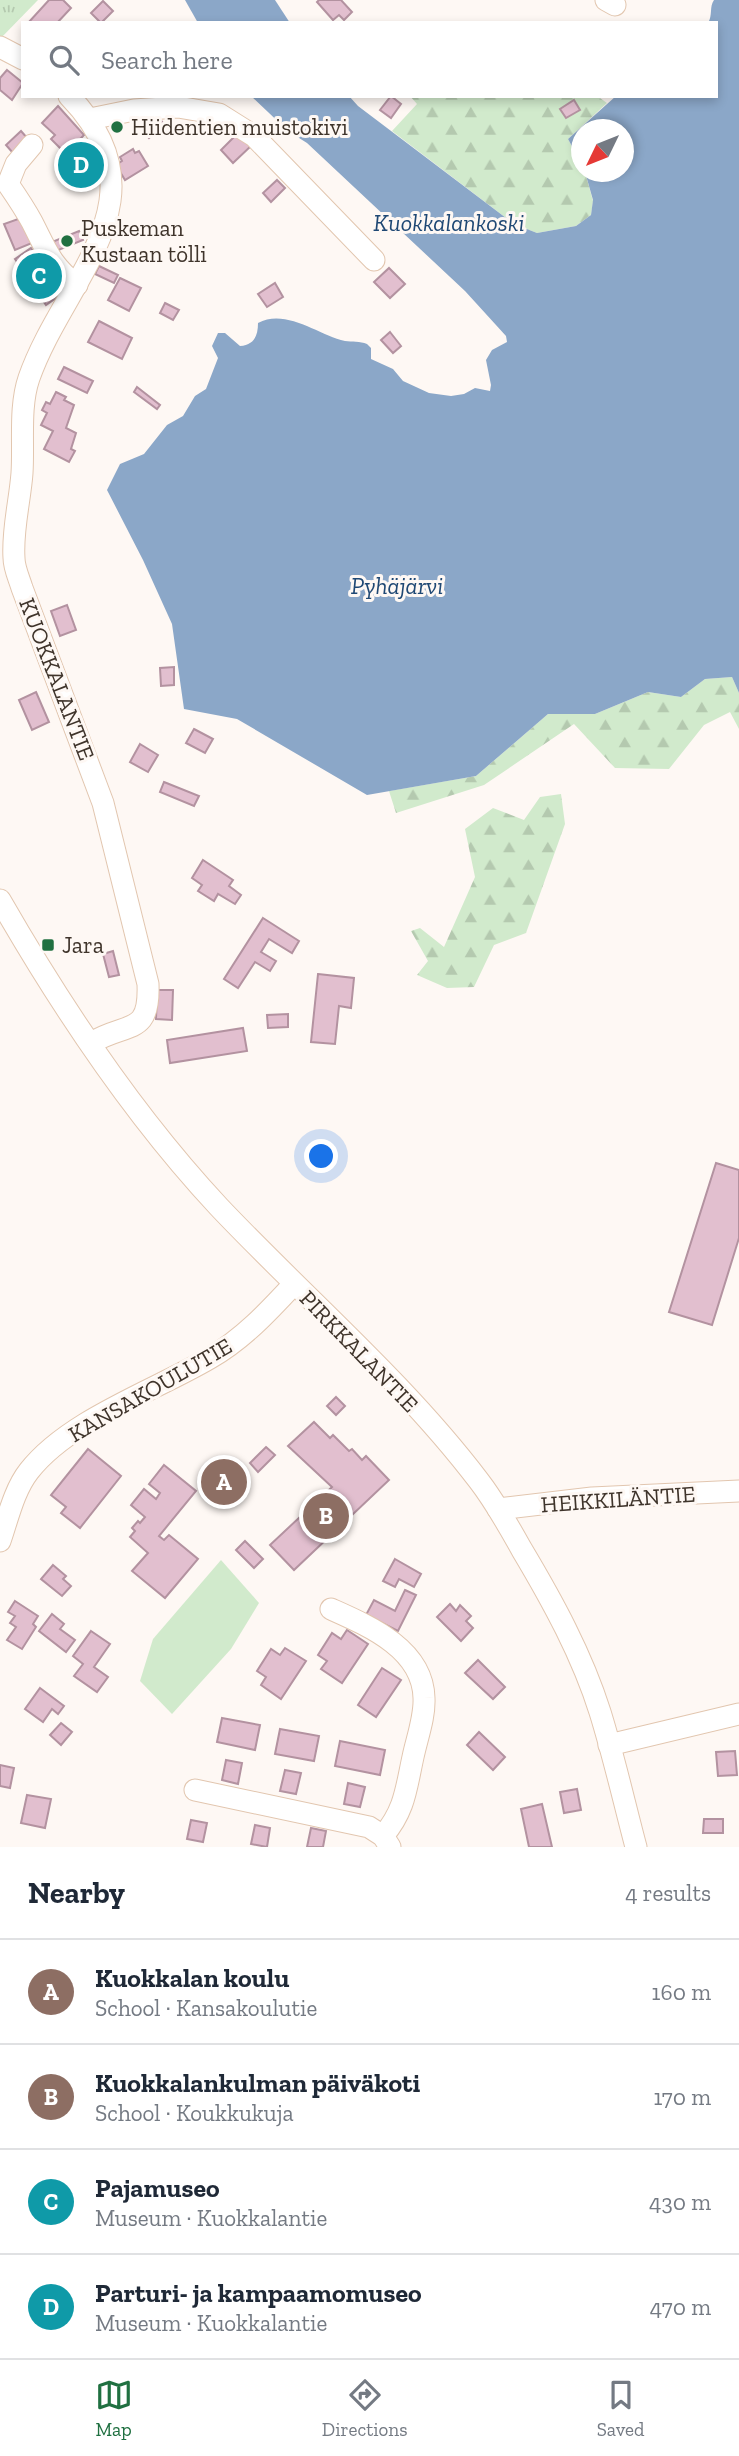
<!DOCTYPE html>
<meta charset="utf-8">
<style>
body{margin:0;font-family:"Zilla Slab",serif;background:#f6f6f7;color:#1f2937}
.compass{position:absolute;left:571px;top:119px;width:63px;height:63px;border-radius:50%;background:#fff;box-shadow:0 4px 10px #0003;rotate:227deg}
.you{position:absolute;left:322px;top:1157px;width:24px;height:24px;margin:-18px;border:5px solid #fff;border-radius:50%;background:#1a73e8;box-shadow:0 0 0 10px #1a73e833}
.badge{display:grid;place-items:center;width:46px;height:46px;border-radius:50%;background:#207041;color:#fff;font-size:23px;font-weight:700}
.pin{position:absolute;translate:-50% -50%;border:4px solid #fff;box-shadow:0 2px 7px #0006}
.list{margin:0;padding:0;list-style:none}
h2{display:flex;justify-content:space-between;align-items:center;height:91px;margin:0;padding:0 28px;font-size:30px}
h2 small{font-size:23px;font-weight:400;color:#747a83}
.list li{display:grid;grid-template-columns:46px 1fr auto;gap:21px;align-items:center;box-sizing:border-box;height:105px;padding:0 28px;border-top:2px solid #e0e1e3}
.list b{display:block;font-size:26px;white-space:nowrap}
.list p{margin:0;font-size:23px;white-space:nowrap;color:#747a83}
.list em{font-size:23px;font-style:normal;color:#747a83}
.icon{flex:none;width:38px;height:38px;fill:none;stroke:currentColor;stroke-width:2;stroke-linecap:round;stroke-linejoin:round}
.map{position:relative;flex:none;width:739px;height:1847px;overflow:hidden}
.search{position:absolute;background:#fff;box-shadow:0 4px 10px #0003;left:21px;right:21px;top:21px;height:77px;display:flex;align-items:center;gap:18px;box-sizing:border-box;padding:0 24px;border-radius:0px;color:#747a83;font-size:26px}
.sheet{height:511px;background:#fff}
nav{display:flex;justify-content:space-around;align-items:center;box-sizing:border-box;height:98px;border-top:2px solid #e0e1e3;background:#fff;font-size:19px;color:#747a83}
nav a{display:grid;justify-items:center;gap:4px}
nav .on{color:#207041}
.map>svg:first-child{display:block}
.forest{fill:url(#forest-firs)}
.park{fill:url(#park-tufts)}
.pitch{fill:#d1eacc}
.water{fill:#8ba7c8}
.building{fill:#e2bfcf;stroke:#b392a0;stroke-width:2}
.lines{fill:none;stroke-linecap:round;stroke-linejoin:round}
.minor-casing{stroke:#e2c6af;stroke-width:23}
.minor{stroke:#fff;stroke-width:21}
.poi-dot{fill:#207041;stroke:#fef8f4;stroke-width:2.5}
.labels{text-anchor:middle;stroke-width:6;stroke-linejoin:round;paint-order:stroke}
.poi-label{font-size:23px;fill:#3f342b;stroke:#fef8f4;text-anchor:start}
.street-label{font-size:23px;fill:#3f342b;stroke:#fef8f4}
.water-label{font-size:24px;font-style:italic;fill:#1f4874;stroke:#fef8f4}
</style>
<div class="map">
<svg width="739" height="1847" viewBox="0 0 739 1847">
<defs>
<pattern id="forest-firs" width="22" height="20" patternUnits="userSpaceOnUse" patternTransform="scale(1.75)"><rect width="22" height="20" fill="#d1eacc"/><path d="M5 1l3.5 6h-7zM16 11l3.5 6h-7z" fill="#b4c9af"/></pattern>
<pattern id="park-tufts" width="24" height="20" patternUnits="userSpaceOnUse" patternTransform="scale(1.75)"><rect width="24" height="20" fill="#d1eacc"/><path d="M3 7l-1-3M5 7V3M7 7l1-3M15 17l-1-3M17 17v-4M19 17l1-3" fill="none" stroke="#b4c9af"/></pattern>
</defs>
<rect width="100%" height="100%" fill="#fef8f4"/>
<g class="forest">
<polygon points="410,96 597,96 607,103 568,139 581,163 582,172 585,172 593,201 591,215 576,226 537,233 514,224 392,131 417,104"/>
<polygon points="732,677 739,693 739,729 730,712 704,725 669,769 615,768 574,724 484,785 396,813 389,791 476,776 548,714 595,714 648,692 681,697 705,679"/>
<polygon points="561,794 565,824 526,933 494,945 474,987 447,988 417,975 428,961 411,931 420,928 444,947 475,877 465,829 493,808 524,820 540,797"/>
</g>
<polygon class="park" points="0,0 38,0 0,39"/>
<polygon class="pitch" points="221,1560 259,1603 231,1649 172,1714 140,1681 153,1639"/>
<g class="water">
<polygon points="185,0 275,0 290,23 198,23"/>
<path d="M714,0H739V693L732,677L705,679L681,697L648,692L595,714H548L476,776L367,795L237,719L184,709L172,624L143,560L107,490L120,464L144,454L167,425L183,416L195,396L206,389L218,358L212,346L218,333H225L240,346C254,345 258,336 258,323C286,308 318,335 345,341C352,342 360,341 367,344L371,348V359L393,369L403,381L429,393L451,396L464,394L475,388L490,391L491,385L486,360L492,350L507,342L506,336L465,291L307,143L288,131L251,96H349L358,106L514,224L537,233L576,226L591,215L593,200L585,172H624V130H582L581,163L568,139L616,96H716V23H708C713,15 709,7 714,0Z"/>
</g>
<g class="building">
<polygon points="49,0 63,0 71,8 57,23 28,23"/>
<polygon points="319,0 341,0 352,12 344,20 339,15 333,20 317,2"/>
<polygon points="103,1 113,11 101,23 91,13"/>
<polygon points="7,70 23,83 12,100 0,90 0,78"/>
<polygon points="391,96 401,104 391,118 380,110"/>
<polygon points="574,100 580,110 566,118 560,109"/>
<polygon points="58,106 84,135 69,151 66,148 63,151 51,139 55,135 42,123"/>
<polygon points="156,115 164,124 149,138 141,129"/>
<polygon points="21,131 28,139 13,153 6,145"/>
<polygon points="239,132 252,145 233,163 221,150"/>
<polygon points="87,140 96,150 86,159 96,170 85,181 66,160"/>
<polygon points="133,149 135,153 139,151 148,166 125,180 116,165 122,161 120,157"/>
<polygon points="277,180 285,188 271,202 263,193"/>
<polygon points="21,218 32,243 15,250 4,224"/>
<polygon points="79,231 83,240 56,251 52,242"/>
<polygon points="31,248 63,293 46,305 15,259"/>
<polygon points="99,266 118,275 114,283 95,274"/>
<polygon points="389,268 405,284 390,298 374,282"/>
<polygon points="120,278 141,288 129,311 108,300"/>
<polygon points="275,283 283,297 267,307 258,294"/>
<polygon points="165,303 179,310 173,320 160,313"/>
<polygon points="99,321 132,338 122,359 88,342"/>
<polygon points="390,332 401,346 393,353 381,340"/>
<polygon points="64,367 93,381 87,393 58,379"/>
<polygon points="137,387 160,405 157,409 134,392"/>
<polygon points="56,392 66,397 64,400 74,405 66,428 76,433 71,449 75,451 69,462 44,449 53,431 41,425 47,413 42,410 46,402 50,404"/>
<polygon points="67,605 76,630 60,636 51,611"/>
<polygon points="174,667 174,685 161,686 160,668"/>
<polygon points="36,692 49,722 32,730 19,700"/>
<polygon points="194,729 213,739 205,753 186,743"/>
<polygon points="140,744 158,755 148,772 130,762"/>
<polygon points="164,782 199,796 194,806 160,792"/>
<polygon points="203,860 233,880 229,886 241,895 235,904 218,894 214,901 198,891 202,885 192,878"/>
<polygon points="263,918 299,941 292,953 269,939 261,952 276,961 270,971 255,962 238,988 224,979"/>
<polygon points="113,951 119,975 109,977 103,954"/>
<polygon points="318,974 354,978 351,1008 339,1006 335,1044 311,1042"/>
<polygon points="157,990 173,990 172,1020 156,1019"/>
<polygon points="288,1014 288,1027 268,1028 267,1015"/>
<polygon points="243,1028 247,1051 170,1063 167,1040"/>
<polygon points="716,1163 739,1170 739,1238 712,1325 669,1312"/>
<polygon points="336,1397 345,1406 336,1415 327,1406"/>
<polygon points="314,1422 330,1438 333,1435 349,1451 352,1449 362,1460 366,1456 389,1480 294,1570 270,1545 332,1487 288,1446"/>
<polygon points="266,1447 275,1455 258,1472 250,1463"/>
<polygon points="88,1449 121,1476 80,1528 61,1513 66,1507 51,1495"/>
<polygon points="164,1465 196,1491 159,1536 164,1540 169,1535 198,1559 165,1598 132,1571 148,1553 130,1537 135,1531 132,1528 138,1521 140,1523 145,1517 131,1505 144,1489 156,1499 160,1493 149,1484"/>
<polygon points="245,1541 263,1559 254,1568 236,1550"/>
<polygon points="395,1559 421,1574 414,1587 399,1579 395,1587 383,1581"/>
<polygon points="53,1565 66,1576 63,1579 71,1586 62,1596 41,1579"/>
<polygon points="405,1590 416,1595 398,1631 366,1615 374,1600 395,1611"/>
<polygon points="15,1601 38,1616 33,1624 36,1627 22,1649 7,1640 16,1627 10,1623 15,1616 8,1612"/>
<polygon points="450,1604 456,1611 460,1605 471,1616 466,1621 473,1628 461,1641 437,1617"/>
<polygon points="52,1614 64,1624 60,1629 75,1640 66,1652 39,1631"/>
<polygon points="347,1630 368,1644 342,1683 321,1669 327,1661 318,1655 332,1633 341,1639"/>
<polygon points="91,1631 110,1644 94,1667 108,1677 97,1692 74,1676 83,1664 73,1656"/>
<polygon points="285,1648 306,1661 281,1699 261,1685 266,1677 257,1671 271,1649 280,1655"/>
<polygon points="478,1660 505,1687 493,1699 465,1673"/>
<polygon points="382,1668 401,1680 376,1717 358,1705"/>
<polygon points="40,1688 64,1706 58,1714 52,1709 43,1722 25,1709"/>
<polygon points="222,1718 260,1725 255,1750 217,1742"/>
<polygon points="61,1723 72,1732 61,1745 50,1735"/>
<polygon points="280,1729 319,1736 314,1761 275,1754"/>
<polygon points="479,1732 505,1757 493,1770 467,1745"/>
<polygon points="340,1741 385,1750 380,1775 335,1766"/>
<polygon points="735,1751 737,1775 718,1776 716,1752"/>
<polygon points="226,1760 242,1763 238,1784 222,1780"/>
<polygon points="0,1765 14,1768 10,1788 0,1786"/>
<polygon points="285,1770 301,1773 296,1794 280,1791"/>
<polygon points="348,1783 365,1787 360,1807 344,1804"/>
<polygon points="577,1789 581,1810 564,1813 560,1792"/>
<polygon points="27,1795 51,1799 45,1828 21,1823"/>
<polygon points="542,1804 552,1847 529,1847 521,1809"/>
<polygon points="704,1819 723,1819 723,1833 703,1833"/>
<polygon points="191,1820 207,1823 203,1842 187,1839"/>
<polygon points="255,1825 270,1828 267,1847 251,1844"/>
<polygon points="311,1828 326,1831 323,1847 307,1847"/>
</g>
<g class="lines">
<g class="minor-casing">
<g id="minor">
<polyline points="606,0 615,5"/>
<polyline points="0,47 23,59"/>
<path d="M69,96C169,199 64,278 29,378C19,407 24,443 22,473C20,501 12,530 14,558C14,568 19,578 22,588L103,803L148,984C150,1037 127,1021 91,1043"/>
<polyline points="90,119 134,110 178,107 219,114 254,136 374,260"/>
<path d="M32,145L16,164L8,184C17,197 25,209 32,222C46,249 51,266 77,285"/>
<path d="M0,900C62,1008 134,1116 219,1207C305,1298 403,1381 479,1481C496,1503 509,1527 522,1550C553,1602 582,1655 600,1712C614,1757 624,1802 636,1847"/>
<polyline points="498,1509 592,1498 739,1491"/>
<path d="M0,1541C8,1518 14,1490 29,1471C69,1420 154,1391 210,1358C243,1339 268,1312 294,1284"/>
<path d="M331,1609C369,1626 423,1649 424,1698C425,1717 417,1738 413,1757C406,1789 405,1810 383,1836"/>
<polyline points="609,1745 739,1714"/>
<polyline points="195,1790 369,1827 383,1836 390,1847"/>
</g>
</g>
<use href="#minor" class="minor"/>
</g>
<g class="poi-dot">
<circle cx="117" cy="127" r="7"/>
<circle cx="67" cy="241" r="7"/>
<rect x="41" y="938" width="14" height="14" rx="3.5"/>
</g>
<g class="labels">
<g class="poi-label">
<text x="131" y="135">Hiidentien muistokivi</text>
<text x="81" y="236">Puskeman<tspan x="81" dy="26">Kustaan tölli</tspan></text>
<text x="62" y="953">Jara</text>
</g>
<g class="street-label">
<text transform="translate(57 679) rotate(69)" y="8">KUOKKALANTIE</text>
<text transform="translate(359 1351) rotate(46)" y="8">PIRKKALANTIE</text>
<text transform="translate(150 1390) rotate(-30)" y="8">KANSAKOULUTIE</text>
<text transform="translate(618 1499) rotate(-4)" y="8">HEIKKILÄNTIE</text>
</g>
<g class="water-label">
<text x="449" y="231">Kuokkalankoski</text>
<text x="397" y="594">Pyhäjärvi</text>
</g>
</g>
</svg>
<svg class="compass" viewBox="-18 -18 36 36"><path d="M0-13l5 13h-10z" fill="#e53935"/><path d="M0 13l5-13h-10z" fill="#747a83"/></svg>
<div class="you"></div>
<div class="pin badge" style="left:224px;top:1482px;background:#8d6e63">A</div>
<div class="pin badge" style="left:326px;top:1516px;background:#8d6e63">B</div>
<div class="pin badge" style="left:39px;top:276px;background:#0f9aa8">C</div>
<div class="pin badge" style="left:81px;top:165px;background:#0f9aa8">D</div>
<div class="search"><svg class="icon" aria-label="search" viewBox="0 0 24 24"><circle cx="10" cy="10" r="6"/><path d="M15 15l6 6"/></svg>Search here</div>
</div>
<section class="sheet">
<h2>Nearby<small>4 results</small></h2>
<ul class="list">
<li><span class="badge" style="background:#8d6e63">A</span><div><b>Kuokkalan koulu</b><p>School · Kansakoulutie</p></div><em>160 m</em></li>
<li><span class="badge" style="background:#8d6e63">B</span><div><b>Kuokkalankulman päiväkoti</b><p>School · Koukkukuja</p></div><em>170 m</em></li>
<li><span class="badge" style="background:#0f9aa8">C</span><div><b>Pajamuseo</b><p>Museum · Kuokkalantie</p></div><em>430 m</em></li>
<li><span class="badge" style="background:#0f9aa8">D</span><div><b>Parturi- ja kampaamomuseo</b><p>Museum · Kuokkalantie</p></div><em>470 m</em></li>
</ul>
</section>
<nav>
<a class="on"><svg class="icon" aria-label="map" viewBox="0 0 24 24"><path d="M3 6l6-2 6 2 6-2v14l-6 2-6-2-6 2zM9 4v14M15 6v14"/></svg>Map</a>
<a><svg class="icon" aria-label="directions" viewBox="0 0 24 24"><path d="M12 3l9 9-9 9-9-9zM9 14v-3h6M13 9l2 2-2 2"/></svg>Directions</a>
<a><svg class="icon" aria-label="saved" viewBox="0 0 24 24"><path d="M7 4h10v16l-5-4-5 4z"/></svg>Saved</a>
</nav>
